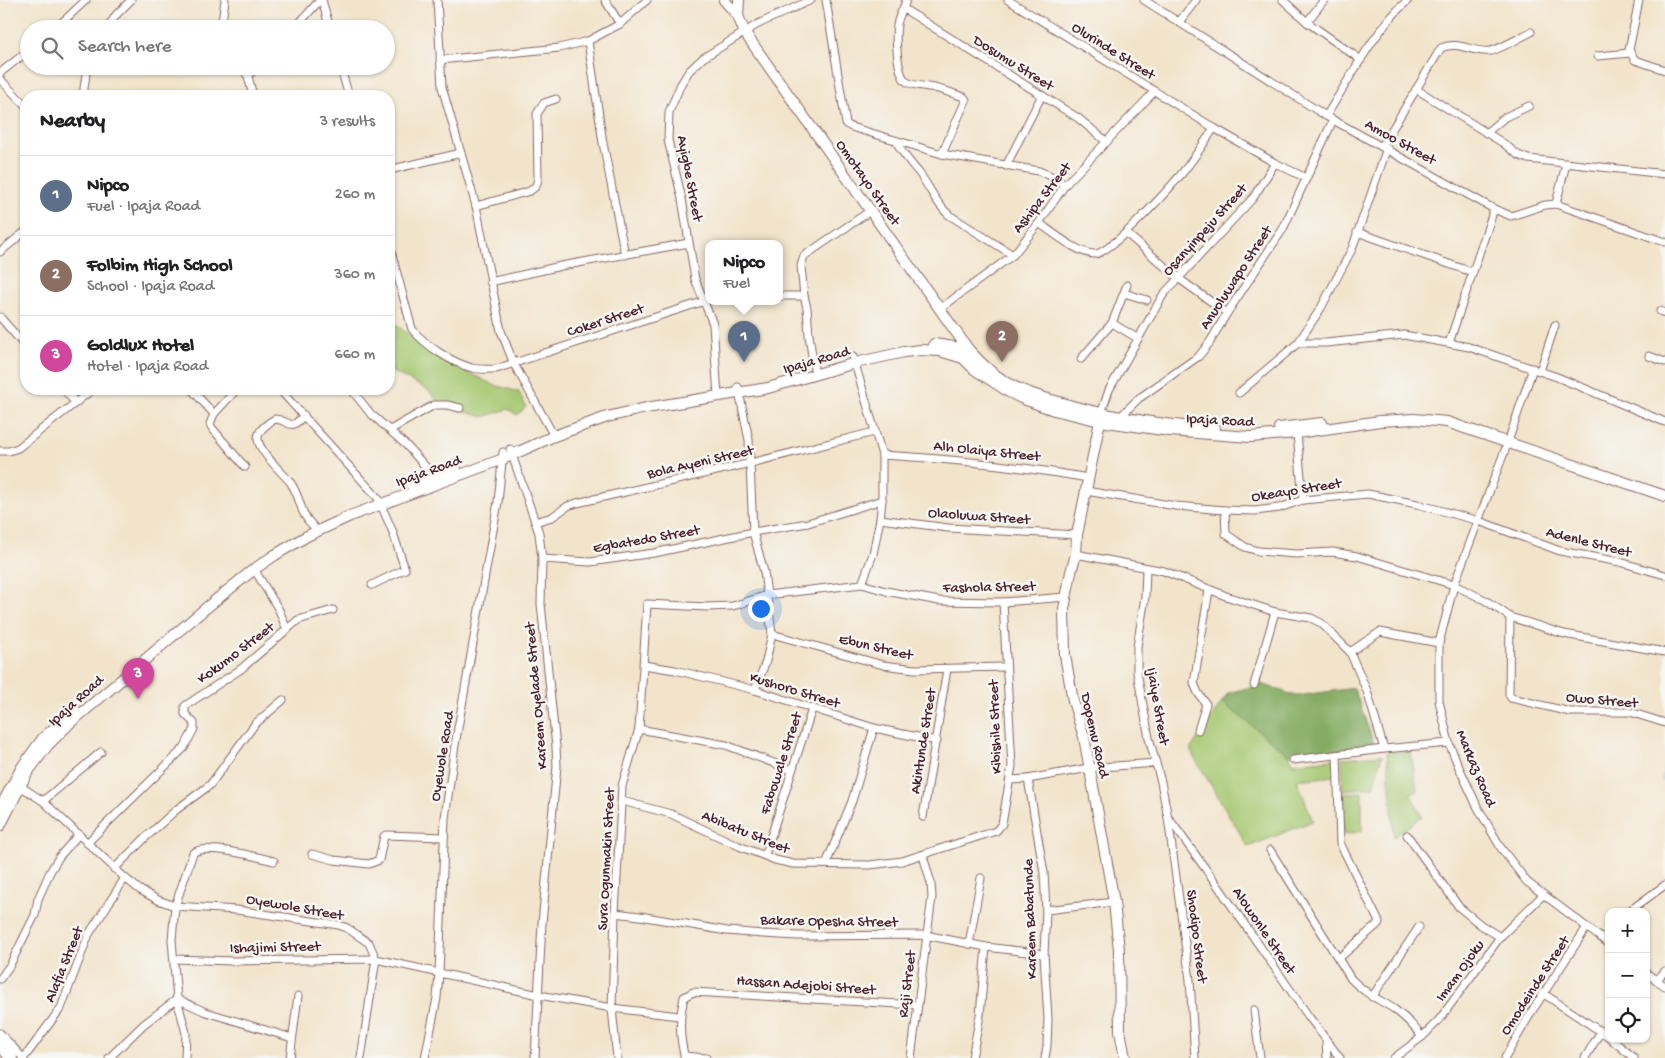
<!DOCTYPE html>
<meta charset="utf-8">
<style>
body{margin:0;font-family:"Gochi Hand",sans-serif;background:#f2f2f2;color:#202124}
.controls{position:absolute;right:15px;bottom:15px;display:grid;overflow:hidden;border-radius:10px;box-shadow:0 1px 4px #0004}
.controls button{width:45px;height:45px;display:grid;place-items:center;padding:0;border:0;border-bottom:1px solid #e0e0e0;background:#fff;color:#202124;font:25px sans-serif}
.you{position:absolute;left:760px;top:608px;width:18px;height:18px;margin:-12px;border:4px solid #fff;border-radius:50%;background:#1a73e8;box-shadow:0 0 0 8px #1a73e833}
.badge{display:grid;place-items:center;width:32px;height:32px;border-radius:50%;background:#1f6fb2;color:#fff;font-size:16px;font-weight:700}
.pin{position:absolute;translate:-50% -41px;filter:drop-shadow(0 1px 2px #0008)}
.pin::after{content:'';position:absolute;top:26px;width:18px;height:15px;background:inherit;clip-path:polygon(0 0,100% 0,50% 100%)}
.popup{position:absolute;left:705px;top:240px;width:78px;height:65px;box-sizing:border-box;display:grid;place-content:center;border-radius:10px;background:#fff;filter:drop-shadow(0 1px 4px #0005);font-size:16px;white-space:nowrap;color:#757577}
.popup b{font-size:19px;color:#202124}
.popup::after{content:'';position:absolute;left:50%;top:100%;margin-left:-10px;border:10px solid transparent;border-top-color:#fff}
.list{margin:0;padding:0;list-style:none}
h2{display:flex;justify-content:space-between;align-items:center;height:65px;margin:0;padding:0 20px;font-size:21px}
h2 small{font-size:16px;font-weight:400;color:#757577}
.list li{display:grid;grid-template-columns:32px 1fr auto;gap:15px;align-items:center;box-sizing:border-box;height:80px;padding:0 20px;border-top:1px solid #e0e0e0}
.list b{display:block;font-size:19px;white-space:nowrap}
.list p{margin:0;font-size:16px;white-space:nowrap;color:#757577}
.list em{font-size:16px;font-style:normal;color:#757577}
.icon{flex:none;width:28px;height:28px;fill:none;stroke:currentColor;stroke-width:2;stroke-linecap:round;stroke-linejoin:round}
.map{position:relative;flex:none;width:1665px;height:1058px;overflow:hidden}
.search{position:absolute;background:#fff;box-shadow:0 1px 4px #0004;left:20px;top:20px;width:375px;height:55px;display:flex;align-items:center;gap:12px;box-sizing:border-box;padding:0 18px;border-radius:28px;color:#757577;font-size:19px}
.panel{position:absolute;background:#fff;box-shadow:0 1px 4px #0004;left:20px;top:90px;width:375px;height:305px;border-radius:20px}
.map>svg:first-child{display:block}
.green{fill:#a6c871;stroke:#78744e}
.forest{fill:#84ac63;stroke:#676647}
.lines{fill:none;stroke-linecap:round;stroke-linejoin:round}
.stream{stroke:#73b6e9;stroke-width:2}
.street-casing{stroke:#856463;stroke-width:9}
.secondary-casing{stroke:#856463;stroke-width:12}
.highway-casing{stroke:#856463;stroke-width:14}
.street{stroke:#fff;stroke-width:7}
.secondary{stroke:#fff;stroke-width:10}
.highway{stroke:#fff;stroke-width:12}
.labels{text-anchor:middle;stroke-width:5;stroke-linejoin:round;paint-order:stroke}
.street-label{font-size:15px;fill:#4a1f2b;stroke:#f6f6f2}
</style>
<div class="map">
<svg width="1665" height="1058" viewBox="0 0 1665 1058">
<rect width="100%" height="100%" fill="#f6f6f2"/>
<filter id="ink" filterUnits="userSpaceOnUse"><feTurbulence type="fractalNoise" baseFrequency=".02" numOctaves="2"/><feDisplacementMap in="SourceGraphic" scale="10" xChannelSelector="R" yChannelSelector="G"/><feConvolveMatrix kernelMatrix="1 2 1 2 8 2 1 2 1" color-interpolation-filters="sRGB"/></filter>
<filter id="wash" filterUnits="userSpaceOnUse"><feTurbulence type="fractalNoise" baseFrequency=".0096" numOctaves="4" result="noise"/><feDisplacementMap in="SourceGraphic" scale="20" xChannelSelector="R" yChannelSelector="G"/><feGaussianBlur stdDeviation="1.12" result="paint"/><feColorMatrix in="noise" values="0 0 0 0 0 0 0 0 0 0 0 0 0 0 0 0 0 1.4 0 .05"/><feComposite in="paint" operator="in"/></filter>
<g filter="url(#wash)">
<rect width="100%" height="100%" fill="#f2e4cb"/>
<g class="green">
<polygon points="389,319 438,358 494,385 519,392 526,407 517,415 508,409 484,417 441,405 428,390 389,370"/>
<polygon points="1222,702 1289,755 1293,763 1334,759 1335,776 1297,780 1313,821 1248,847 1190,750"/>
<polygon points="1387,752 1411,752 1417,791 1410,794 1422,816 1394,837"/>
<polygon points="1382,755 1373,787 1343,790 1342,758"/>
<polygon points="1362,792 1362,831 1344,835 1341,793"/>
</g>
<polygon class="forest" points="1262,684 1296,696 1354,688 1375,747 1289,755 1222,702 1228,693"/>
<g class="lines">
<polyline class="stream" points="1665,766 1663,780 1665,783"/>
</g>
</g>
<g filter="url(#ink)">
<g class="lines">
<g class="street-casing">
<g id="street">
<polyline points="322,0 330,29"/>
<polyline points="437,0 442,87 476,206 501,331 514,364 554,436"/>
<polyline points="605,0 620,24"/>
<polyline points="826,0 846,124 851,127 942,154 1039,171 1051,176 1065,185"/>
<path d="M906,0C904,9 898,16 897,25C895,36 897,76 907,82C914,86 926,86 934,88C944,90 954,94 964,97L966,100L942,154"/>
<polyline points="1008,0 1214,128 1275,163 1306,178"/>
<polyline points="1144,0 1326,116 1494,209 1511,216 1545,205 1556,204 1665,242"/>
<polyline points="1283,0 1307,22 1361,60"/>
<polyline points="1639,0 1629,50 1635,60 1665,70"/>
<polyline points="904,9 1078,118 1107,142"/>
<polyline points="1179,22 1196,0"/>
<polyline points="1307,22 1324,0"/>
<polyline points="55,29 86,0"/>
<polyline points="107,29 116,15 131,0"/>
<polyline points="221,29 225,0"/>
<polyline points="294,29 320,0"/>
<polyline points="588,41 603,143 625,255"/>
<polyline points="1598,56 1630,53"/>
<polyline points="440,60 559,48 588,41 620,24 647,0"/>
<polyline points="240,66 248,76"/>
<polyline points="340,66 349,96"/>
<polyline points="0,73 29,50"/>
<polyline points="0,79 26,106"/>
<polyline points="1416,89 1503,143 1518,155 1528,159 1665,174"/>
<polyline points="83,96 87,66"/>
<polyline points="253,96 248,76 258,66"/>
<path d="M1326,116C1349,80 1376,28 1408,0"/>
<polyline points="1486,133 1505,117 1529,106"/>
<path d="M896,141C903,155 910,162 919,173C930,187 935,203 949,215L1013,255"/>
<path d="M1382,146L1441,48C1459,40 1474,54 1491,51C1502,48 1521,37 1531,32"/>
<polyline points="1006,166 1042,95"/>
<polyline points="389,170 461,153"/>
<polyline points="1556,204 1566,164"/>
<polyline points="476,206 530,191 536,186 538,179 537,114 544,103 556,99"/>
<path d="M1039,223C1052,232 1080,255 1095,254C1111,253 1166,192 1178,178C1192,162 1203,145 1214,128"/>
<polyline points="1357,232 1472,272"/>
<polyline points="1126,233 1178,278 1227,313"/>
<path d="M389,244L412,329C426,346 451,362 472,368C480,370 488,369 496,369L708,300"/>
<polyline points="0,252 26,231"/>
<polyline points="490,282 561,266 689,243"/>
<polyline points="1124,293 1147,300"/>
<polyline points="779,296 804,296 807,308 809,335 814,369"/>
<polyline points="804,296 801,266 804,256 870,211"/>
<polyline points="941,308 1013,255 1039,223 1065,185 1154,92"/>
<polyline points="1660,311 1665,313"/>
<polyline points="0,317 26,347"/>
<polyline points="1112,323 1137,338"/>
<polyline points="20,340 26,335"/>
<polyline points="1298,343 1326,343 1404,335 1469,347 1557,377 1665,422"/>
<polyline points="1449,343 1494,209"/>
<polyline points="1649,356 1665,362"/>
<polyline points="853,357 882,455 882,500 880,519 873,554 862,584"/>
<polyline points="1081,359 1112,323 1127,285"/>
<polyline points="1533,368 1508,442 1454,585 1439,643 1439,701 1449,743 1458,765 1477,806 1501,848 1527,882 1609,944"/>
<polyline points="1540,371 1555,325"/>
<polyline points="738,387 749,440 753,532 764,572 772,634 766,661 755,690"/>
<polyline points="63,389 76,403"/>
<polyline points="191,389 214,414"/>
<polyline points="237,389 214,414 210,424 212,428 245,467"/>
<polyline points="279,389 378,498 392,530 405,569 372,585"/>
<polyline points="351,389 370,413 406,445 434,476"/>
<polyline points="1239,393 1298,343 1321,308 1352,249 1387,148"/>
<polyline points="718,396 713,324 695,279 682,199 668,140 669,112 681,84 689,71 703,58 758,24 811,0"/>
<polyline points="1101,414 1109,390 1163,295 1253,198 1275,163"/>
<path d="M304,415C289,433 291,420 275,419C268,423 257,431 258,439C259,452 282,472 290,482C302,498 298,512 313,526"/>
<polyline points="1119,418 1138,399 1199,356 1210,342 1227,313 1283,229 1333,120"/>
<polyline points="390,430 434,405 447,405 460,408"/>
<polyline points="1297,433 1303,500"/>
<polyline points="510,449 539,533 542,559 541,604 556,747 557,766 542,923 535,1058"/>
<polyline points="0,451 9,451 18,448 93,389"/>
<path d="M882,455C951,459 1020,466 1088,478"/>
<polyline points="1086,491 1176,506 1225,510 1255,511 1279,508 1303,500 1368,494 1417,504 1479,521 1560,551 1620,562 1665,575"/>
<polyline points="1225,510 1226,534 1245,547 1258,551 1296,554 1333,552 1357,556 1454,585 1485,600 1510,617 1564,634 1665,652"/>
<polyline points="880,519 948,528 1077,535"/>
<polyline points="535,522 552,517 568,506 577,503 751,463 874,432"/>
<polyline points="1076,554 1164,571 1226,596 1275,612 1311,618 1321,623 1350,652 1367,691 1384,749"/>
<polyline points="542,559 590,562 654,553 753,532 808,523 882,500"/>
<polyline points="1146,568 1145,597 1137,647 1137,672 1149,738 1161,782 1168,818 1190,980 1195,1058"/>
<polyline points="254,569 279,610 287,630"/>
<polyline points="1510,617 1509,694 1511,698 1570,712 1630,712 1665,723"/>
<polyline points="772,634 883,665 915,669 1005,667"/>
<polyline points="1350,652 1380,632 1439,643"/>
<polyline points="644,665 675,670 755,690 874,728 937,741"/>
<polyline points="1254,685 1275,612"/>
<polyline points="639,729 726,745 792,770"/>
<polyline points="1198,730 1206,704 1198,693 1194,683 1209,590"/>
<polyline points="1337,755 1340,843 1379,922 1378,924 1339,958"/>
<polyline points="1293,760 1384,749 1449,743"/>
<polyline points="1028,779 1044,873 1046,910 1044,954 1048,1019 1047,1046 1045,1058"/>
<polyline points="1010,780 1028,779 1089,768 1156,763"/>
<polyline points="20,786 43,801 125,878 140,890 158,900 175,906 236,910 339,925 347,928 369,943 376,959 539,995 612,1008 679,1016"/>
<polyline points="43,801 101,752"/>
<polyline points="622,801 671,814 739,846 775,860 793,864 870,865 902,861 996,831 1002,824 1012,766 1003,602"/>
<polyline points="923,817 947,669"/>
<polyline points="1170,820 1218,886 1309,1017 1340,1058"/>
<polyline points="1407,835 1459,907 1481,925 1500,937"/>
<polyline points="87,843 184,748 194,729 194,723 185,714 185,706 241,669 298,620 333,610"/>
<path d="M1270,850L1351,979C1367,995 1377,998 1394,1009C1405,1017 1414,1026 1422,1037"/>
<polyline points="312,854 334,860 369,864 379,860 384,836 386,835 444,837"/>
<polyline points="765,855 812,709"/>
<polyline points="826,864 852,801 874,728"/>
<polyline points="114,869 144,839 176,810 210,785 255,724 283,700"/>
<polyline points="1046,910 1114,902"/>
<polyline points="1628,912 1665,885"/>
<polyline points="615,913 640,916 727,931 763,934 798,936 925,935 986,947 1044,954"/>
<polyline points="969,944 981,878"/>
<polyline points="174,959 233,961 376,959 361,1058"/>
<polyline points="1646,973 1665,986"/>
<polyline points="0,979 10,965 35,915 38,899 50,872 59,857 79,834"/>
<polyline points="1656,981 1665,971"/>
<polyline points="1544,994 1609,1037"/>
<polyline points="1372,997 1419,927"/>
<polyline points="1254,1010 1260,1058"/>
<polyline points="0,1033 23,1058"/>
<polyline points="1611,1039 1634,1058"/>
<polyline points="1326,1041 1327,1058"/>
<polyline points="684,1056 706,1058"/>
<polyline points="24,1058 61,1008 89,934 125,878"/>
<polyline points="109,1058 144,1024 177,999 206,1012 292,1038"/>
<path d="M185,1058L186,1033L177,999L172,940L175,906L193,853C205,843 258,857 274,861"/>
<polyline points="290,1058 298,996"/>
<polyline points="425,1058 437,998 439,974 445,818 455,745 498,502 503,452"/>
<polyline points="617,1058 612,1008 615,913 622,786 639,729 647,604 707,607 733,606 767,595 862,584 886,591 939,601 1003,602 1066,597"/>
<path d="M685,1058C679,1037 679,1018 684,997L693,992L917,1005"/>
<polyline points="911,1058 932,897 931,883 923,856"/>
<polyline points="972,1058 980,1015 986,947"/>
<polyline points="1394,1058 1422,1037 1439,1020 1500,937 1543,895"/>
<polyline points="1505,1058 1532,1011 1587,927"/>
<polyline points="1585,1058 1601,1031"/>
</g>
</g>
<g class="secondary-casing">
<g id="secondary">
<polyline points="724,0 738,16 745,33 968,349 967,351"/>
<polyline points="738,16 739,0"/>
<path d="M934,344L968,349C981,364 996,378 1015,387C1033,396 1053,400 1072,406C1119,418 1167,426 1215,428"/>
<polyline points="1101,416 1077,535 1076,554 1071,572 1064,609 1065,655 1073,701 1084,737 1114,902 1119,950 1120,1031 1125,1058"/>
<polyline points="1279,428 1322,423"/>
<polyline points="411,485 456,469"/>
<polyline points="0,808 22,767 43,738 75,710"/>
<polyline points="0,826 27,773 48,745 69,724 206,608 253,570 275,555 307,536 350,516 503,459 554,436 607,417 646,408 768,388 855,363 904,352 921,350 940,351 963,358 974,369 1009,392 1021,398 1054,410 1100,421 1170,431 1250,437 1297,433 1380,421 1414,419 1447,422 1665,496"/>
</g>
</g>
<g class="highway-casing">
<polyline id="highway" points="0,1043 11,1058"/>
</g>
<use href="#street" class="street"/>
<use href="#secondary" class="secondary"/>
<use href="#highway" class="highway"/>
</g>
</g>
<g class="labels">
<g class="street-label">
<text transform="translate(1114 50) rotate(32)" y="5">Olurinde Street</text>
<text transform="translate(1014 62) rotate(32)" y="5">Dosumu Street</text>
<text transform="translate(1401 141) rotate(29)" y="5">Amoo Street</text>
<text transform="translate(691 178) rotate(79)" y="5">Ayigbe Street</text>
<text transform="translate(869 182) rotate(55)" y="5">Omotayo Street</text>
<text transform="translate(1041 197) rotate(-52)" y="5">Ashipa Street</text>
<text transform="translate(1204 229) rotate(-48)" y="5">Osanyinpeju Street</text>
<text transform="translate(1235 277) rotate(-57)" y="5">Anuoluwapo Street</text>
<text transform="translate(605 319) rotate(-18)" y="5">Coker Street</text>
<text transform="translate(816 359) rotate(-16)" y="5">Ipaja Road</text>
<text transform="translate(1220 419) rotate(3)" y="5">Ipaja Road</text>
<text transform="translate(987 450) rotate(6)" y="5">Alh Olaiya Street</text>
<text transform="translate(700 461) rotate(-13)" y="5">Bola Ayeni Street</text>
<text transform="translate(428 470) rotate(-20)" y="5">Ipaja Road</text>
<text transform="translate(1296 489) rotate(-9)" y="5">Okeayo Street</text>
<text transform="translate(979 515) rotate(4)" y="5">Olaoluwa Street</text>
<text transform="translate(646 538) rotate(-10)" y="5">Egbatedo Street</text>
<text transform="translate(1589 541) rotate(14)" y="5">Adenle Street</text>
<text transform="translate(989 586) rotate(-1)" y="5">Fashola Street</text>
<text transform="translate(876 646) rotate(13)" y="5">Ebun Street</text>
<text transform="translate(235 652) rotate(-37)" y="5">Kokumo Street</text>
<text transform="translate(795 689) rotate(17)" y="5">Kushoro Street</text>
<text transform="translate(535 696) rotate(-95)" y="5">Kareem Oyelade Street</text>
<text transform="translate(1602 699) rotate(5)" y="5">Owo Street</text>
<text transform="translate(75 700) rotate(-42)" y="5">Ipaja Road</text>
<text transform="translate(1159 706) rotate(80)" y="5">Ijaiye Street</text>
<text transform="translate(994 727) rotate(-92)" y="5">Kibishile Street</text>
<text transform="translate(1096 735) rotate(77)" y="5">Dopemu Road</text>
<text transform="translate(922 741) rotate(-81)" y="5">Akintunde Street</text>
<text transform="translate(441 756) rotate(-81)" y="5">Oyewole Road</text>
<text transform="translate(780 763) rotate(-72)" y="5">Fabowale Street</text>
<text transform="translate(1477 768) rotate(67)" y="5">Markaz Road</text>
<text transform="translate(746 831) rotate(22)" y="5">Abibatu Street</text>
<text transform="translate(605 859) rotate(-87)" y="5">Sura Ogunmakin Street</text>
<text transform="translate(295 906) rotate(10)" y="5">Oyewole Street</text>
<text transform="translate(1029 919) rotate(-92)" y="5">Kareem Babatunde</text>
<text transform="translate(829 920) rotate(1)" y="5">Bakare Opesha Street</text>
<text transform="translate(1265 930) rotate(56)" y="5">Alowonle Street</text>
<text transform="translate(1198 936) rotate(83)" y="5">Shodipo Street</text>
<text transform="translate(275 946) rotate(-1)" y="5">Ishajimi Street</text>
<text transform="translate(63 964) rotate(-68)" y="5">Alafia Street</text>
<text transform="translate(1459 970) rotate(-54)" y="5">Imam Ojoku</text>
<text transform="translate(806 984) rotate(4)" y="5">Hassan Adejobi Street</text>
<text transform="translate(906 984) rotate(-83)" y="5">Raji Street</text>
<text transform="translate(1534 985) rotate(-57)" y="5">Omodeinde Street</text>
</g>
</g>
</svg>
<div class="controls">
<button>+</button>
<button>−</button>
<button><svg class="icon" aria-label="locate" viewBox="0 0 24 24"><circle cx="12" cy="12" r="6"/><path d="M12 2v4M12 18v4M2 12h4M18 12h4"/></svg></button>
</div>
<div class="you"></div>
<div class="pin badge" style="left:744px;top:362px;background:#5c6f8a">1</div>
<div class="popup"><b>Nipco</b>Fuel</div>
<div class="pin badge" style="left:1002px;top:362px;background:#8d6e63">2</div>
<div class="pin badge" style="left:138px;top:699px;background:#d1479c">3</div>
<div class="search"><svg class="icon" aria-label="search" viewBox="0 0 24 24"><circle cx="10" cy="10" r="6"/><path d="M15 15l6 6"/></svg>Search here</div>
<section class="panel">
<h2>Nearby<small>3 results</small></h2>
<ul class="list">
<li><span class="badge" style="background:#5c6f8a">1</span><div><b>Nipco</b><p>Fuel · Ipaja Road</p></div><em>260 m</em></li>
<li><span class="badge" style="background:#8d6e63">2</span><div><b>Folbim High School</b><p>School · Ipaja Road</p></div><em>360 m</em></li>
<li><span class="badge" style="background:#d1479c">3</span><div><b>Goldlux Hotel</b><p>Hotel · Ipaja Road</p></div><em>660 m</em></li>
</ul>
</section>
</div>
